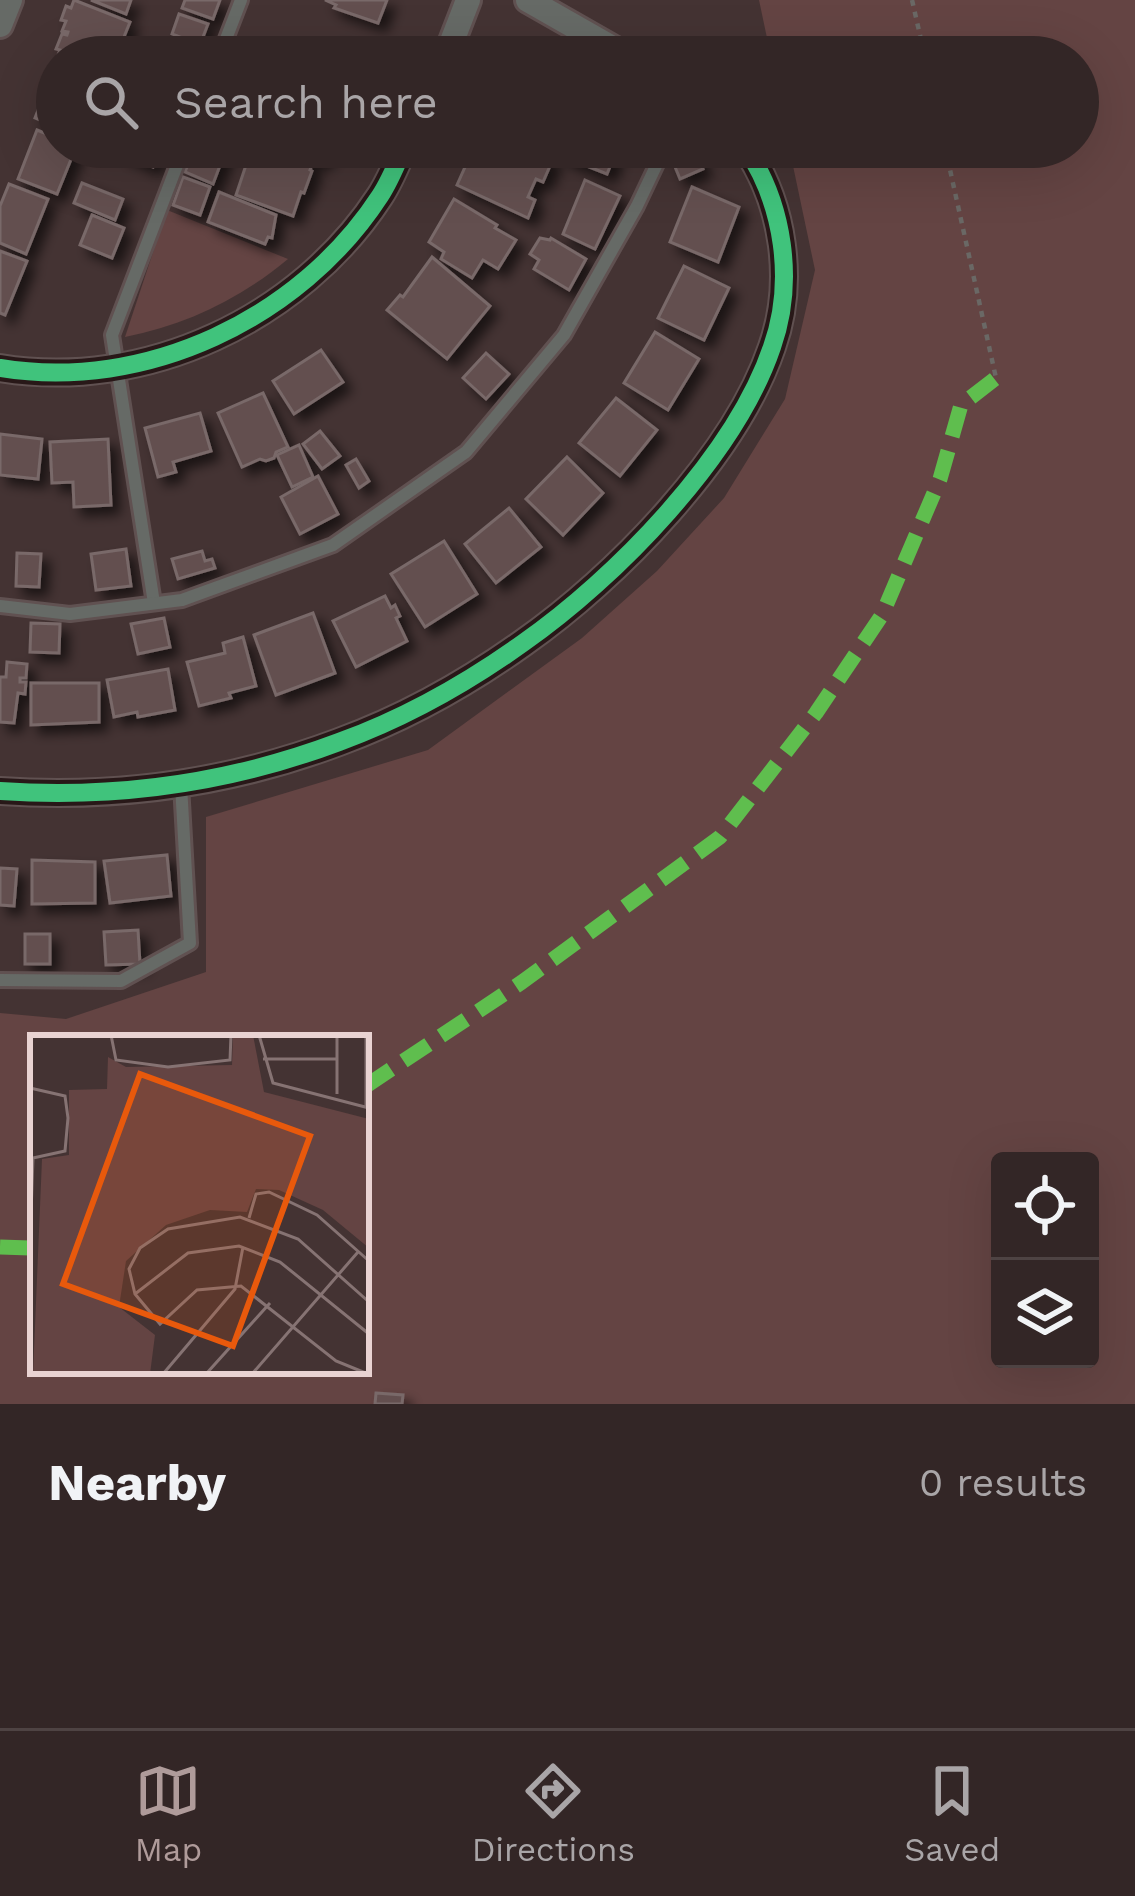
<!DOCTYPE html>
<style>
body{margin:0;font-family:"Work Sans",sans-serif;background:#3e3232;color:#f1f3f6}
.controls{position:absolute;right:36px;bottom:36px;display:grid;overflow:hidden;border-radius:12px;box-shadow:0 12px 48px #0002}
.controls button{width:108px;height:108px;display:grid;place-items:center;padding:0;border:0;border-bottom:3px solid #4e4343;background:#332626;color:#f1f3f6;font:60px sans-serif}
.list{margin:0;padding:0;list-style:none}
h2{display:flex;justify-content:space-between;align-items:center;height:156px;margin:0;padding:0 48px;font-size:51px}
h2 small{font-size:39px;font-weight:400;color:#a9a5a7}
.icon{flex:none;width:66px;height:66px;fill:none;stroke:currentColor;stroke-width:2;stroke-linecap:round;stroke-linejoin:round}
.map{position:relative;flex:none;width:1135px;height:1404px;overflow:hidden}
.search{position:absolute;background:#332626;box-shadow:0 12px 48px #0002;left:36px;right:36px;top:36px;height:132px;display:flex;align-items:center;gap:30px;box-sizing:border-box;padding:0 42px;border-radius:66px;color:#a9a5a7;font-size:45px}
.sheet{height:324px;background:#332626}
nav{display:flex;justify-content:space-around;align-items:center;box-sizing:border-box;height:168px;border-top:3px solid #4e4343;background:#332626;font-size:33px;color:#a9a5a7}
nav a{display:grid;justify-items:center;gap:6px}
nav .on{color:#af9b9a}
.map>svg:first-child{display:block}
.green{fill:#644443;fill-rule:evenodd}
.building{fill:#635050;stroke:#796969;stroke-width:3;filter:url(#shadow)}
.lines{fill:none;stroke-linecap:round;stroke-linejoin:round}
.lane-casing{stroke:#605151;stroke-width:18}
.street-casing{stroke:#605151;stroke-width:30}
.path{stroke:#6a6865;stroke-width:4.5;stroke-dasharray:6 6;stroke-linecap:butt}
.lane{stroke:#666a66;stroke-width:12}
.street{stroke:#666a66;stroke-width:24}
.quiet{stroke:#5fbe4e;stroke-width:15;stroke-dasharray:30 15;stroke-linecap:butt}
.cycleway-casing{stroke:#281818;stroke-width:26}
.cycleway{stroke:#40c37c;stroke-width:18}
.inset-road{fill:none;stroke:#867373;stroke-width:3}
.view{fill:#e8590c;fill-opacity:0.15;stroke:#e8590c;stroke-width:6}
.inset-edge{fill:none;stroke:#e9d3d2;stroke-width:6}
</style>
<div class="map">
<svg width="1135" height="1404" viewBox="0 0 1135 1404">
<defs>
<filter id="shadow"><feDropShadow dx="8" dy="8" stdDeviation="6" flood-color="#0009"/></filter>
</defs>
<rect width="100%" height="100%" fill="#433"/>
<g class="green">
<path d="M759,0H1135V1404H0V1013L66,1019L206,972V817L428,750L582,638L657,571L724,498L785,399L815,270L789,147H1078V57H771ZM33,1038H366V1371H33ZM1000,1161H1090V1359H1000Z"/>
<path d="M167,210L288,259C240,299 186,325 125,337Z"/>
</g>
<g class="building">
<polygon points="74,0 130,22 124,37 128,39 124,48 129,50 126,57 57,57 60,50 56,49 62,34 67,35 68,32 62,31 66,21 61,20 66,6 71,8"/>
<polygon points="91,0 131,0 126,14"/>
<polygon points="185,0 220,0 213,19 182,8"/>
<polygon points="325,0 387,0 378,23 334,8 336,5"/>
<polygon points="179,14 208,24 200,45 172,34"/>
<polygon points="335,38 373,53 372,57 328,57"/>
<polygon points="177,41 205,52 203,57 171,57"/>
<polygon points="56,64 57,64 57,127 35,118"/>
<polygon points="37,130 57,138 57,147 76,147 57,194 18,179"/>
<polygon points="124,147 161,147 153,167 121,153"/>
<polygon points="195,147 227,147 213,184 185,172"/>
<polygon points="252,147 273,147 313,162 310,170 312,171 304,193 301,192 293,216 236,195"/>
<polygon points="289,147 328,147 323,161"/>
<polygon points="474,147 513,147 535,157 537,152 553,159 543,182 536,179 528,197 535,200 528,218 457,185"/>
<polygon points="565,147 597,147 615,154 607,174 561,156"/>
<polygon points="694,147 703,169 680,179 671,157"/>
<polygon points="183,177 210,187 200,215 173,205"/>
<polygon points="585,180 620,196 595,249 563,234"/>
<polygon points="82,183 123,199 115,220 74,203"/>
<polygon points="9,184 48,199 26,254 0,243 0,206"/>
<polygon points="692,187 739,207 718,262 670,242"/>
<polygon points="219,192 276,215 272,238 268,237 265,244 208,222"/>
<polygon points="454,199 497,225 495,228 516,240 498,269 483,260 472,278 441,259 444,252 429,242"/>
<polygon points="92,215 124,228 112,258 80,245"/>
<polygon points="540,238 550,240 551,238 586,259 569,290 534,269 539,260 530,254"/>
<polygon points="0,251 27,261 5,315 0,313"/>
<polygon points="432,257 490,306 447,359 387,310 400,295 403,297"/>
<polygon points="684,266 729,288 704,340 658,318"/>
<polygon points="655,332 699,359 668,410 624,383"/>
<polygon points="321,350 343,382 294,414 273,381"/>
<polygon points="486,353 509,374 486,399 463,378"/>
<polygon points="263,393 288,447 276,452 274,458 266,461 260,459 242,467 218,413"/>
<polygon points="616,398 657,430 620,476 579,443"/>
<polygon points="200,413 211,451 173,462 176,472 158,477 145,428"/>
<polygon points="320,431 340,456 322,469 303,444"/>
<polygon points="0,434 42,439 38,479 0,475"/>
<polygon points="108,439 111,505 74,507 73,482 52,483 50,442"/>
<polygon points="299,445 313,477 292,487 277,455"/>
<polygon points="567,457 603,493 563,535 526,499"/>
<polygon points="356,459 369,481 359,488 346,465"/>
<polygon points="318,476 338,514 300,534 281,497"/>
<polygon points="509,508 541,547 496,583 465,544"/>
<polygon points="444,541 477,594 425,627 391,574"/>
<polygon points="126,549 131,586 96,590 91,554"/>
<polygon points="202,551 205,561 212,559 215,568 178,579 172,559"/>
<polygon points="17,553 41,554 39,587 16,586"/>
<polygon points="385,596 391,608 395,605 400,616 396,618 407,641 356,667 333,621"/>
<polygon points="313,613 335,673 276,695 254,635"/>
<polygon points="164,618 170,647 138,654 131,624"/>
<polygon points="31,623 60,624 59,653 30,652"/>
<polygon points="243,637 256,686 229,693 231,698 199,706 187,662 225,653 223,643"/>
<polygon points="7,662 27,664 26,678 20,678 20,682 26,682 25,694 18,693 14,723 0,722 0,677 6,677"/>
<polygon points="168,669 175,710 138,717 137,712 114,717 107,680"/>
<polygon points="31,683 99,683 99,722 31,725"/>
<polygon points="167,855 171,896 110,903 104,861"/>
<polygon points="32,860 95,862 95,903 32,904"/>
<polygon points="0,868 17,869 14,906 0,905"/>
<polygon points="138,930 140,964 106,965 104,932"/>
<rect x="25" y="934" width="25" height="30"/>
<polygon points="376,1393 403,1395 402,1404 375,1404"/>
</g>
<g class="lines">
<g class="lane-casing">
<g id="lane">
<polyline points="219,57 241,0"/>
<polyline points="154,603 112,335 184,147"/>
<polyline points="0,606 70,614 182,600 333,545 466,452 564,335 637,206 665,147"/>
<polyline points="0,980 121,981 190,943 181,785"/>
</g>
</g>
<g class="street-casing">
<g id="street">
<polyline points="528,0 628,57"/>
<polyline points="0,25 10,0"/>
<polyline points="446,57 468,0"/>
<path d="M0,368C145,392 300,319 380,196C390,181 397,163 404,147"/>
<path d="M0,791C117,799 230,783 339,742C405,718 467,683 523,643C616,578 735,456 772,347C795,282 784,204 745,147"/>
</g>
</g>
<g class="path">
<polyline points="912,0 925,57"/>
<polyline points="945,147 996,378"/>
</g>
<use href="#lane" class="lane"/>
<use href="#street" class="street"/>
<g class="quiet">
<polyline points="366,1086 522,982 720,837 816,713 882,615 940,479 961,405 996,378"/>
<polyline points="0,1247 33,1248"/>
</g>
<g class="cycleway-casing">
<g id="cycleway">
<path d="M0,368C145,392 300,319 380,196C390,181 397,163 404,147"/>
<path d="M0,791C117,799 230,783 339,742C405,718 467,683 523,643C616,578 735,456 772,347C795,282 784,204 745,147"/>
</g>
</g>
<use href="#cycleway" class="cycleway"/>
</g>
<g transform="translate(30 1035)">
<rect width="339" height="339" fill="#433"/>
<path d="M203,0H223L234,57L339,84V213L293,175L249,155L226,154L217,177L180,175L136,190L96,226L89,272L125,300L120,339H3L12,124L39,120V55L77,54L78,22L96,32L202,30Z" fill="#644443"/>
<path class="inset-road" d="M81,0L86,25L138,32L200,25L201,0M229,0L243,48L339,73M307,0V59M336,0V72M233,24H307M0,53L35,61L38,83L35,116L3,123L0,207M219,183L226,159L239,157L287,180L339,226M0,257L1,339M105,259L158,218L209,211L250,227L339,299M133,339L205,254L213,212M176,339L240,268M222,339L328,217M338,339L306,326L211,251L167,255L130,289L105,259L99,234L110,213L138,194L210,182L268,204L339,267"/>
<path class="view" d="M110,39L280,101L203,311L33,249Z"/>
<rect width="339" height="339" class="inset-edge"/>
</g>
</svg>
<div class="controls">
<button><svg class="icon" aria-label="locate" viewBox="0 0 24 24"><circle cx="12" cy="12" r="6"/><path d="M12 2v4M12 18v4M2 12h4M18 12h4"/></svg></button>
<button><svg class="icon" aria-label="layers" viewBox="0 0 24 24"><path d="M12 4l9 5-9 5-9-5zM3 14l9 5 9-5"/></svg></button>
</div>
<div class="search"><svg class="icon" aria-label="search" viewBox="0 0 24 24"><circle cx="10" cy="10" r="6"/><path d="M15 15l6 6"/></svg>Search here</div>
</div>
<section class="sheet">
<h2>Nearby<small>0 results</small></h2>
<ul class="list">
</ul>
</section>
<nav>
<a class="on"><svg class="icon" aria-label="map" viewBox="0 0 24 24"><path d="M3 6l6-2 6 2 6-2v14l-6 2-6-2-6 2zM9 4v14M15 6v14"/></svg>Map</a>
<a><svg class="icon" aria-label="directions" viewBox="0 0 24 24"><path d="M12 3l9 9-9 9-9-9zM9 14v-3h6M13 9l2 2-2 2"/></svg>Directions</a>
<a><svg class="icon" aria-label="saved" viewBox="0 0 24 24"><path d="M7 4h10v16l-5-4-5 4z"/></svg>Saved</a>
</nav>
